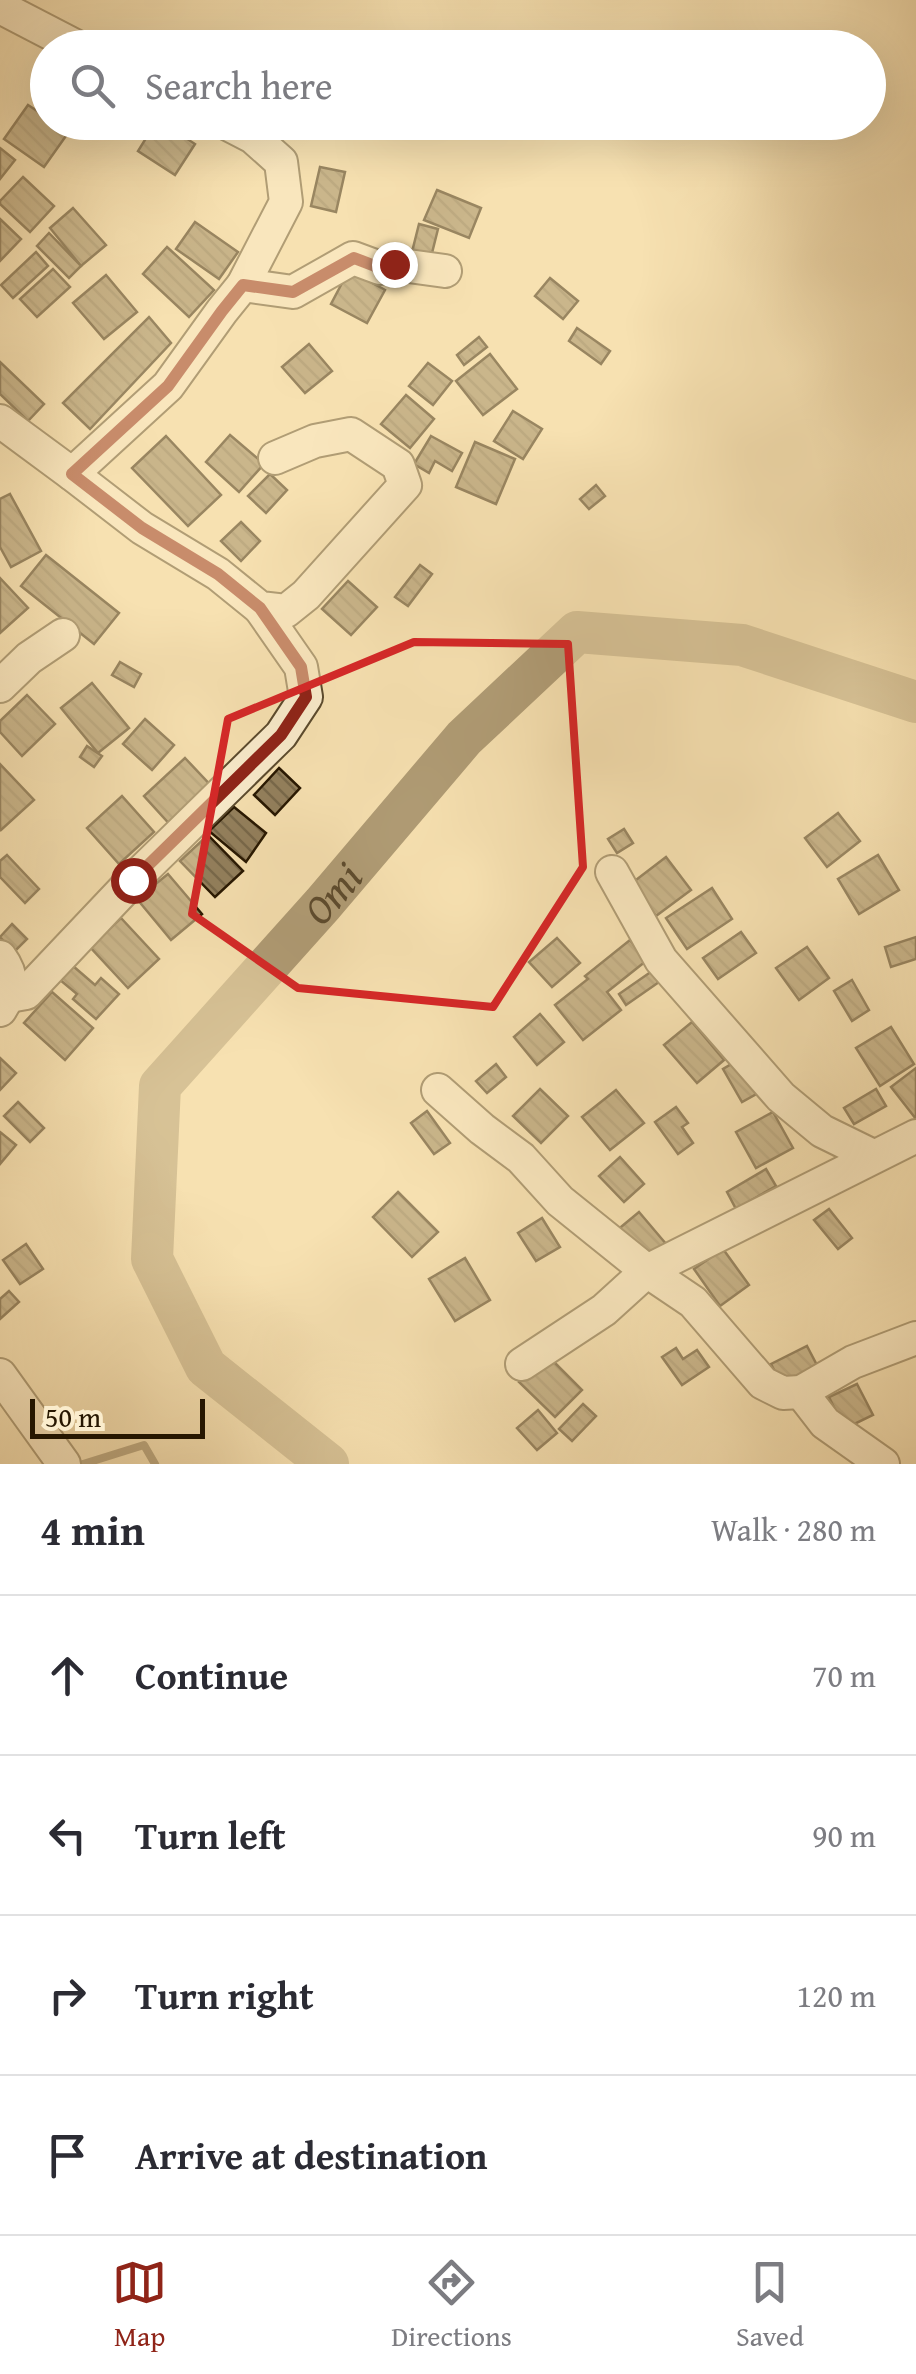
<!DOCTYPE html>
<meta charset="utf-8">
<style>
body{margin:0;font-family:"Gentium Book Plus",serif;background:#f2f2f3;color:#2b2b33}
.scale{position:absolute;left:30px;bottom:25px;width:175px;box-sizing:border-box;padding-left:10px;border:5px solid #271701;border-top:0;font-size:28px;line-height:35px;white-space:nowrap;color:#271701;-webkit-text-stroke:8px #faeccc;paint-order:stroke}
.stop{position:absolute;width:30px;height:30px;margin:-22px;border:8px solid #8f2418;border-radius:50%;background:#fff}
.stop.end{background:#8f2418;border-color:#fff;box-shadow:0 2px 10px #0008}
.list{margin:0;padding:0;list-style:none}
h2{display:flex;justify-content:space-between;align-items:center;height:130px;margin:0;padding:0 40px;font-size:42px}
h2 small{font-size:32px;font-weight:400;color:#7c7c81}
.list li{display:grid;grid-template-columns:65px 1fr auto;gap:30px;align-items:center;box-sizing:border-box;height:160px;padding:0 40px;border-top:2px solid #e1e1e2}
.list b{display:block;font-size:38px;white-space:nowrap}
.list em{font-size:32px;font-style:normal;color:#7c7c81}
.icon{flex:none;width:55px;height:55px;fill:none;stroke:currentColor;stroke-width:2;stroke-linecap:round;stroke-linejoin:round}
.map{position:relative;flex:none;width:916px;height:1464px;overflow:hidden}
.search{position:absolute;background:#fff;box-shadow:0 10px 40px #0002;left:30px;right:30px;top:30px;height:110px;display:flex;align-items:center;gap:25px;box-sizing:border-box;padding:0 35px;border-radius:55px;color:#7c7c81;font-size:38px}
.sheet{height:770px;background:#fff}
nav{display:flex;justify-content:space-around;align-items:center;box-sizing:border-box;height:140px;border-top:2px solid #e1e1e2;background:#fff;font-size:28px;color:#7c7c81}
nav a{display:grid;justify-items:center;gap:5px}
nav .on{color:#8f2418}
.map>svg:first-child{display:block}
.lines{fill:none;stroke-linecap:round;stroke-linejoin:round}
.stream{stroke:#796747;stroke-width:8}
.river{stroke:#b09c75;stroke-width:42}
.building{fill:url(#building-back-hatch);stroke:#271701;stroke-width:2.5}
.minor-casing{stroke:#5b4a2d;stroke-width:36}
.minor{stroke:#faeccc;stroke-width:32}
.route{stroke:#8f2418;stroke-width:12}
.marked{fill:none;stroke:#d62828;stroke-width:8;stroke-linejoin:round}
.labels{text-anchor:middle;stroke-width:10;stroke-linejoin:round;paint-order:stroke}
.water-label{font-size:42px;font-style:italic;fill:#5e4c2f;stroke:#faeccc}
</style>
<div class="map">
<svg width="916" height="1464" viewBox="0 0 916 1464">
<defs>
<pattern id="building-back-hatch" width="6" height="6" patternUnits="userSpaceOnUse" patternTransform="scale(2.5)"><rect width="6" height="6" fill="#93805d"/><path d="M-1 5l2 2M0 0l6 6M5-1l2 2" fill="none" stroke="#78684a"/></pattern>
</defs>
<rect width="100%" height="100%" fill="#f7e1b1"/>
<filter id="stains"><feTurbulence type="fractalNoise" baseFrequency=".002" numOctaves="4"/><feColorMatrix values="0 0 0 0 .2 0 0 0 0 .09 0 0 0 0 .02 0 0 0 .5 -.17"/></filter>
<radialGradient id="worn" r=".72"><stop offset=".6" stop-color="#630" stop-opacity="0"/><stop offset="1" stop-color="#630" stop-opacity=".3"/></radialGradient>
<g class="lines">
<polyline class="stream" points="83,1464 144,1445 155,1464"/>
<path class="river" id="s1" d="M328,1464L206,1367L152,1259L160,1086L323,904L464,738L577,632L742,645L916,702"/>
</g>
<g class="building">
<polygon points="28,105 48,118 48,122 53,122 68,133 44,167 4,139"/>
<polygon points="156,122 161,122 195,144 175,175 138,151"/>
<polygon points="0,148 15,160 0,179"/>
<polygon points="320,167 345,172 336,212 311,206"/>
<polygon points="23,177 54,206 30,232 0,204 0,201"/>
<polygon points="437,190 481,208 469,238 424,220"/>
<polygon points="73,208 106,245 81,266 50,228"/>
<polygon points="0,219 21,239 0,261"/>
<polygon points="195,222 238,252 219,279 176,249"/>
<polygon points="419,224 438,229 429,265 410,260"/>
<polygon points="49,233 81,266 69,278 37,246"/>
<polygon points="167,247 214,290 189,317 143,274"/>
<polygon points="36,252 48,266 13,298 1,285"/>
<polygon points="53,269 70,287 37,317 20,299"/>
<polygon points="349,270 385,290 367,323 331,304"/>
<polygon points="106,275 137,312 104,339 73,303"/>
<polygon points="550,278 578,301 563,319 535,296"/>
<polygon points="149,317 171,343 90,429 63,403"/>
<polygon points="577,328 610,351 601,364 569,341"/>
<polygon points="479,337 487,347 464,365 457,355"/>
<polygon points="309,344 332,371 305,393 282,367"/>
<polygon points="490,354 517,389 483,415 456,381"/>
<polygon points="0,362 44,404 28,421 0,394"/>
<polygon points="428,363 452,381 433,405 409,386"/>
<polygon points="406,395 434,419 410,448 381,424"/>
<polygon points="513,411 542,429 523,459 494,441"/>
<polygon points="230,435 264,464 239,492 206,462"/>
<polygon points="166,436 221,495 188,526 132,468"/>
<polygon points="431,436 462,453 452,471 435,461 429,473 414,464"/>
<polygon points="475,442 515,459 496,504 456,487"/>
<polygon points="270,474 287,490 266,513 248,496"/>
<polygon points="596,485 605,496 589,509 580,499"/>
<polygon points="10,494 41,551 11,567 0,547 0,499"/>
<polygon points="241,522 260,541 241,561 221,541"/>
<polygon points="46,555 119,613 94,644 21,586"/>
<polygon points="420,565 432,574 408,606 395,597"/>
<polygon points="0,578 28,608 0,633"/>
<polygon points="348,581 377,607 351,635 322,609"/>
<polygon points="120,662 141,674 134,687 112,675"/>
<polygon points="92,683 129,728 98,753 61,708"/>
<polygon points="27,695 55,724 22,756 0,732 0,721"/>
<polygon points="145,719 174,745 152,770 123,744"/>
<polygon points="87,746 102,756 94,767 80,757"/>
<polygon points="185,758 216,791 174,829 144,796"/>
<polygon points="0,764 34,800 1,830 0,828"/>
<polygon points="279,768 300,788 275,815 254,795"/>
<polygon points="122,796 154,832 119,864 87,828"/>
<polygon points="234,807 266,833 246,862 209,831"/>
<polygon points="838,813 860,841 827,867 805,838"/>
<polygon points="624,829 633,843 617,853 608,839"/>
<polygon points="208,835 243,871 215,897 180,861"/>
<polygon points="7,855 39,889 25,903 0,877 0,861"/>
<polygon points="878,855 899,890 859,914 838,879"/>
<polygon points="666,857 691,890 656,916 632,883"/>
<polygon points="168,874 202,914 171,940 137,899"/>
<polygon points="712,888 732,919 687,949 666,918"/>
<polygon points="121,918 159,959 128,988 90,947"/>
<polygon points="12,924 27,939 14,952 0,937"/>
<polygon points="741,932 756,953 718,979 703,958"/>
<polygon points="916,937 916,959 891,967 885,947"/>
<polygon points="557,938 580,963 552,987 529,962"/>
<polygon points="630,940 646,961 607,992 621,1010 583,1040 555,1005 588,979 585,976"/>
<polygon points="807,947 829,978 799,1000 776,968"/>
<polygon points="73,966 95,985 101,978 119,994 96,1019 73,999 77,994 60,980"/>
<polygon points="655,969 662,980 626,1005 619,994"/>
<polygon points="852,980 869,1010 852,1021 834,991"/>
<polygon points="52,992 93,1028 65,1060 24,1023"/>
<polygon points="540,1014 564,1042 537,1065 514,1037"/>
<polygon points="692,1022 724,1060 697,1083 664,1045"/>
<polygon points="891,1027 914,1064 880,1086 856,1048"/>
<polygon points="0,1058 16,1073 0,1090"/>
<polygon points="740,1059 760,1092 742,1102 723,1069"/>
<polygon points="496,1064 506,1077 487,1093 476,1081"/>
<polygon points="916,1068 916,1119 891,1087"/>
<polygon points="540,1089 568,1116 541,1143 513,1116"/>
<polygon points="876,1089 886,1106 854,1124 844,1108"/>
<polygon points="616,1090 644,1123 610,1150 582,1117"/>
<polygon points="18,1102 44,1128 30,1142 4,1116"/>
<polygon points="676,1107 688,1123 682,1127 693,1143 678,1154 655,1122"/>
<polygon points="427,1111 450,1143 434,1154 411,1123"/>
<polygon points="773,1112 793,1148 756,1168 736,1132"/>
<polygon points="0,1132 16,1145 0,1164"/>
<polygon points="620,1157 644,1184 624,1202 599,1176"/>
<polygon points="766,1169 776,1186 736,1209 727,1192"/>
<polygon points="398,1192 438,1232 412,1257 373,1217"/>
<polygon points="829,1209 852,1238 838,1249 814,1220"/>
<polygon points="639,1212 667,1245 643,1265 615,1232"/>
<polygon points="542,1218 560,1247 536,1261 518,1233"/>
<polygon points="26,1244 43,1269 20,1284 3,1260"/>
<polygon points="723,1249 749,1285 720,1306 694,1269"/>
<polygon points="465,1258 490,1300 455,1321 429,1279"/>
<polygon points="9,1291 19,1302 0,1319 0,1299"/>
<polygon points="807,1346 820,1371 784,1389 771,1364"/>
<polygon points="676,1348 683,1359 697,1350 709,1367 682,1385 662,1357"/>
<polygon points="547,1355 582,1390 555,1417 519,1382"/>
<polygon points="857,1384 873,1415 844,1429 829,1397"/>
<polygon points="583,1404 596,1416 572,1441 559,1429"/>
<polygon points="538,1410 557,1433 537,1450 517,1428"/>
</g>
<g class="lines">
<g class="minor-casing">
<g id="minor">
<polyline points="0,7 79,48"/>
<polyline points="243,285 293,292 353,258 380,268 394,264 445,271"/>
<polyline points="0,421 72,474 168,386 222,311 243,285 286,202 281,162 253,137 224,122"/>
<polyline points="72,474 142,528 218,574 260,608 286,611 306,595 405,485 398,465 351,434 315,441 275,458"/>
<polyline points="0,686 29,658 63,635"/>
<polyline points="612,872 661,960 781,1097 822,1131 873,1156"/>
<path d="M0,957C14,976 13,991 0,1010"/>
<polyline points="9,996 26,993 133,880 281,735 306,697 301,667 260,608"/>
<polyline points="438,1090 482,1129 521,1158 560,1201 647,1271 693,1302 763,1383 783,1393 801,1392 853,1362 916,1338"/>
<polyline points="522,1364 604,1310 647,1271 916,1136"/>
<polyline points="0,1375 64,1464"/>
<polyline points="801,1392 825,1423 883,1464"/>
</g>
</g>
<use href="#minor" class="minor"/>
</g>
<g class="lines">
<polyline class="route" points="133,880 281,735 306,697 301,667 260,608 218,574 142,528 72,474 168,386 222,311 243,285 293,292 354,258 380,268 394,264"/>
</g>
<path d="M0 0H916V1464H0ZM414,642L568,644L583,867L493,1007L298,988L192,914L228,719Z" fill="#f7e1b1" fill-opacity=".55" fill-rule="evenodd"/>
<path class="marked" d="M414,642L568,644L583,867L493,1007L298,988L192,914L228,719Z"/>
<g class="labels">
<g class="water-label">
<text dy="15" stroke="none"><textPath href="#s1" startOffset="708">Omi</textPath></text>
</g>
</g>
<rect width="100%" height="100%" filter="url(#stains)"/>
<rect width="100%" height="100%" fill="url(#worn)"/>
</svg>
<div class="scale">50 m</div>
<div class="stop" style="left:133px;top:880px"></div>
<div class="stop end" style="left:394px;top:264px"></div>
<div class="search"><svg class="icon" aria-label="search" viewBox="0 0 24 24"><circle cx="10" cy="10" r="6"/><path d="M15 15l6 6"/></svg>Search here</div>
</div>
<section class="sheet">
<h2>4 min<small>Walk · 280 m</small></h2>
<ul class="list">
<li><svg class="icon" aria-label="ahead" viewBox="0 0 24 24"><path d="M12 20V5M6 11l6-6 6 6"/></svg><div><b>Continue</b></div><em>70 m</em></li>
<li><svg class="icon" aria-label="left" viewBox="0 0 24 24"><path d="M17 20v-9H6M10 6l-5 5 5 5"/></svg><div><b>Turn left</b></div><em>90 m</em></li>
<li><svg class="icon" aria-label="right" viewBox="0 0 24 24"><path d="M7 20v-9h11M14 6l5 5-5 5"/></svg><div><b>Turn right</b></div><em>120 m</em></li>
<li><svg class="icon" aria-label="arrive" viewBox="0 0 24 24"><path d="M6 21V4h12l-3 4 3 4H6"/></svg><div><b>Arrive at destination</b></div></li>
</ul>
</section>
<nav>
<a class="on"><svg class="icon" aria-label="map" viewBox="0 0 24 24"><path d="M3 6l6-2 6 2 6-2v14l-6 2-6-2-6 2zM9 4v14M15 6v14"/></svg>Map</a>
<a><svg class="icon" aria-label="directions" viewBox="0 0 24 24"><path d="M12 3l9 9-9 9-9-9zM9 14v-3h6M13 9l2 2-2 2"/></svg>Directions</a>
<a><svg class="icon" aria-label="saved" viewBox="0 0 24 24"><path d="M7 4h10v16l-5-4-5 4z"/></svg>Saved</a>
</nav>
